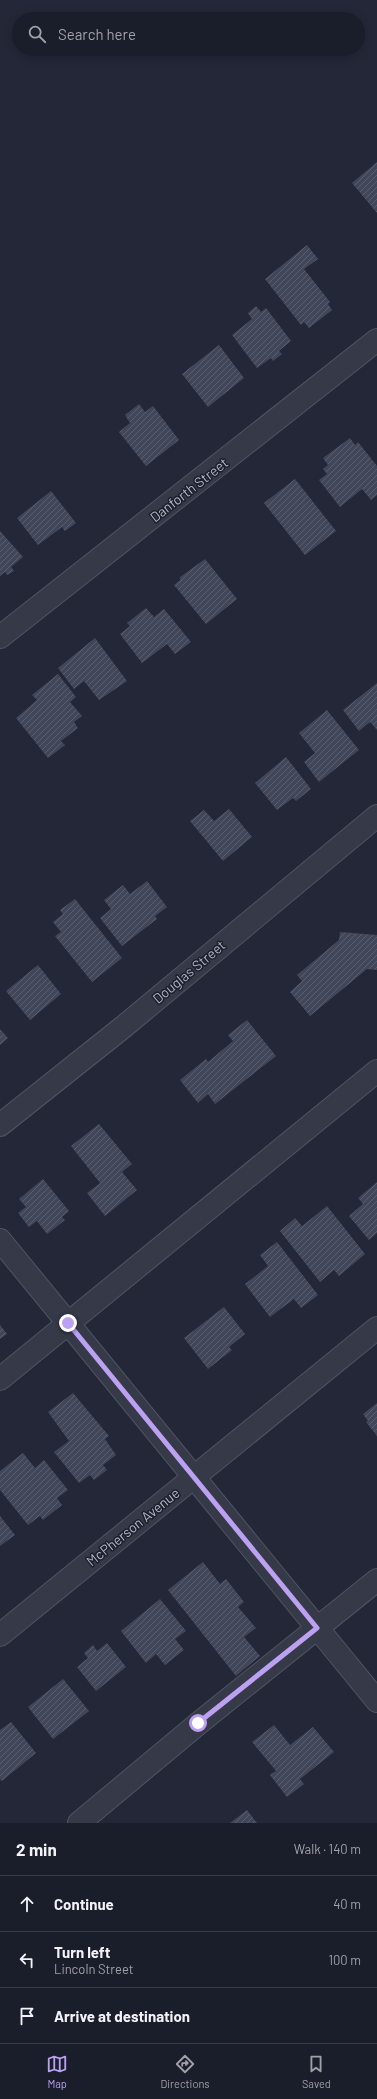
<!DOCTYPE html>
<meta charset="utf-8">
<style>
body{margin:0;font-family:Barlow,sans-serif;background:#272a36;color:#f1f3f6}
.stop{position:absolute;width:12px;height:12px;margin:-9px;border:3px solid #bca0f2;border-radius:50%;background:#fff}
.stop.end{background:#bca0f2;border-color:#fff;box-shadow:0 1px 4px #0008}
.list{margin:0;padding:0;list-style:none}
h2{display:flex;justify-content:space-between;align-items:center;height:52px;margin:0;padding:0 16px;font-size:17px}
h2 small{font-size:13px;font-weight:400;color:#9fa2a8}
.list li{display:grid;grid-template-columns:26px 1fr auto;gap:12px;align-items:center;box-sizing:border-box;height:56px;padding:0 16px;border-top:1px solid #383b47}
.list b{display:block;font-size:15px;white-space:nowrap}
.list p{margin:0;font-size:13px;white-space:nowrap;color:#9fa2a8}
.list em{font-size:13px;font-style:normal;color:#9fa2a8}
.icon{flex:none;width:22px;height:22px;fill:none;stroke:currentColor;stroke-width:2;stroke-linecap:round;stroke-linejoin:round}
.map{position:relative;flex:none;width:377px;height:1823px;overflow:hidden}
.search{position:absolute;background:#1a1d2a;box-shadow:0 2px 10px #0003;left:12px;right:12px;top:12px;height:44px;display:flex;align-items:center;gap:10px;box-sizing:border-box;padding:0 14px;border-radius:22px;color:#9fa2a8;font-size:15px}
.sheet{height:220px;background:#1a1d2a}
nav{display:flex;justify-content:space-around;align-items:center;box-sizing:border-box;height:56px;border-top:1px solid #383b47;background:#1a1d2a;font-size:11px;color:#9fa2a8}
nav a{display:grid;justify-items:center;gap:2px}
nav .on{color:#bca0f2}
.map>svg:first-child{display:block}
.building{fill:url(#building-hatch)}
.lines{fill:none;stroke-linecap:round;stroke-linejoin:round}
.minor-casing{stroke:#515463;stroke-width:24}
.minor{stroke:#363948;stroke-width:22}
.route{stroke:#bca0f2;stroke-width:5}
.labels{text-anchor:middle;stroke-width:3;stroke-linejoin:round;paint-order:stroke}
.street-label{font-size:14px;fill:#b1b4c4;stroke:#1c1f2d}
</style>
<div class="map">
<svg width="377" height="1823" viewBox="0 0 377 1823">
<defs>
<pattern id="building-hatch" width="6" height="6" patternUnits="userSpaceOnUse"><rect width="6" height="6" fill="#424659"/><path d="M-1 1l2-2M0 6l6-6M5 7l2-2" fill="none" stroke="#5b5e6f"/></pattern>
</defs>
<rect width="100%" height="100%" fill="#232738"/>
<g class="building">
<polygon points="377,162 377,213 352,183"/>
<polygon points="307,245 318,259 304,269 330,302 328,304 332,310 309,328 304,322 301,325 265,279"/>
<polygon points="256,306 261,312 266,308 291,341 279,351 282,354 273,361 271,358 257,368 232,335 252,319 248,313"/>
<polygon points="219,345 244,378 208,407 182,374"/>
<polygon points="139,404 145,412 153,406 179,440 146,466 119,432 130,423 125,415"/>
<polygon points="350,438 355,445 358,442 377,466 377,495 371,500 362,489 340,507 319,480 327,474 323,469 328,465 323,458"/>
<polygon points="295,479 336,531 305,555 264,503"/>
<polygon points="51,491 76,523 65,531 62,527 38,545 17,518"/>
<polygon points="0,531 23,557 11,567 14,571 7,575 5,572 0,576"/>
<polygon points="205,559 237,599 206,624 174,585 180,580 180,577"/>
<polygon points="146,608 154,617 164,609 191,642 175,654 167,644 142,663 120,634 130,626 127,623"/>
<polygon points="95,638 127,681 99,700 84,681 74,689 58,668"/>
<polygon points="58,674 76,697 70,702 82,716 74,722 78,728 61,741 65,745 48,758 16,718 37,700 32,695"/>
<polygon points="377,683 377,730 370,722 359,731 343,710"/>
<polygon points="327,710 359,750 319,782 304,762 315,753 299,733"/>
<polygon points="286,757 311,789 296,801 293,798 277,810 255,783"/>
<polygon points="229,809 252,837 223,861 190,821 204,810 214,821"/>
<polygon points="147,881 167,907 155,916 157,919 122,946 100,918 111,909 104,900 123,885 130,894"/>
<polygon points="75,899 122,958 92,982 55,936 61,932 53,922 63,914 60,910"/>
<polygon points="340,932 377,935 377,970 367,969 310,1016 290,992 302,981 297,975 339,940"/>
<polygon points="38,965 61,994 30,1020 6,991"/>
<polygon points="247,1020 276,1056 215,1104 208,1094 198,1103 180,1080 206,1059 208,1062 233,1041 228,1035"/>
<polygon points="0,1029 8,1038 0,1045"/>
<polygon points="99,1124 132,1164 122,1172 137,1190 105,1216 87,1193 100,1183 71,1146"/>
<polygon points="43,1179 69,1211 62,1217 65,1220 47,1234 37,1221 29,1227 18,1213 26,1207 19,1199"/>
<polygon points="377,1182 377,1233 369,1240 349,1216 363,1204 358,1198"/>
<polygon points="327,1206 365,1254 339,1276 334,1270 320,1282 280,1231 295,1218 302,1226"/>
<polygon points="277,1242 318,1295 301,1308 294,1299 270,1317 245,1284 268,1266 260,1255"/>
<polygon points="224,1307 245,1334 229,1347 232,1350 208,1369 184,1338"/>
<polygon points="0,1325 7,1334 0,1339"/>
<polygon points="73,1393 109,1436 105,1439 116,1455 103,1465 107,1470 94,1480 90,1475 79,1483 54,1452 69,1441 48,1412"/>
<polygon points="377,1403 377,1436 366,1422 368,1421 363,1414"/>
<polygon points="23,1453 35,1468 44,1460 68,1490 57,1498 62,1505 43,1520 40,1516 28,1525 0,1490 0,1471"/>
<polygon points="0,1516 15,1535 0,1546"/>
<polygon points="203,1562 220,1584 226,1579 244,1602 238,1607 256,1628 244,1637 260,1656 236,1676 168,1590"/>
<polygon points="160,1599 186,1631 175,1639 184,1650 165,1665 156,1654 146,1663 121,1631"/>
<polygon points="107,1643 126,1667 96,1691 77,1667 88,1658 84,1653 93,1645 97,1651"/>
<polygon points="63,1679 89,1711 53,1739 28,1707"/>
<polygon points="11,1722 36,1753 2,1781 0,1779 0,1730"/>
<polygon points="274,1725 290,1745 313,1727 334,1752 300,1779 304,1784 287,1797 270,1775 276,1771 252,1742"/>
<polygon points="247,1810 257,1823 230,1823"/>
</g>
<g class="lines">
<g class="minor-casing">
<g id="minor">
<polyline points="0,637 377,340"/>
<polyline points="0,1125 122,1028 377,816"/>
<polyline points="0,1240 377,1701"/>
<polyline points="0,1379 377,1071"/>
<polyline points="0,1635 377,1328"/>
<polyline points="79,1823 199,1723 377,1580"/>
</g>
</g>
<use href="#minor" class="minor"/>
</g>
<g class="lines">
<polyline class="route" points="68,1323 317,1628 198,1723"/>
</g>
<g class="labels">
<g class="street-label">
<text transform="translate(189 490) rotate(-38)" y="5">Danforth Street</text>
<text transform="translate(189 972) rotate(-40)" y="5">Douglas Street</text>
<text transform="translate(133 1527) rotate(-39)" y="5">McPherson Avenue</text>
</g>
</g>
</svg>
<div class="stop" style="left:198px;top:1723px"></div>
<div class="stop end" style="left:68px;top:1323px"></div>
<div class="search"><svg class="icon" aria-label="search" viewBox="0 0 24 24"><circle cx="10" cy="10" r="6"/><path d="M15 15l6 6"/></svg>Search here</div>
</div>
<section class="sheet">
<h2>2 min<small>Walk · 140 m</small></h2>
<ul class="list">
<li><svg class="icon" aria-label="ahead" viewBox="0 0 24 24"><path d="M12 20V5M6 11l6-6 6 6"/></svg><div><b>Continue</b></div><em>40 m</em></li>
<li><svg class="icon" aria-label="left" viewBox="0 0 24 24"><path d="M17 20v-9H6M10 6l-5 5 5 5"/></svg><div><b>Turn left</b><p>Lincoln Street</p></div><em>100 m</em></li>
<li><svg class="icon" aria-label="arrive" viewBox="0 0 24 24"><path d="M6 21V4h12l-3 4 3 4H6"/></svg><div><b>Arrive at destination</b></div></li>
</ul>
</section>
<nav>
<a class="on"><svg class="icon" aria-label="map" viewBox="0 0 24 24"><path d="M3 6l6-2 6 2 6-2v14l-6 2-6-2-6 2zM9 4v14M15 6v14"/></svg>Map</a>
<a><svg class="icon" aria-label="directions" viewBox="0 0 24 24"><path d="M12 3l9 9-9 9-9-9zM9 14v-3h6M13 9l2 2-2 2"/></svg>Directions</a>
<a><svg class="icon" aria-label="saved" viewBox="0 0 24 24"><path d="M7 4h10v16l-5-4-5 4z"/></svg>Saved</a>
</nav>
